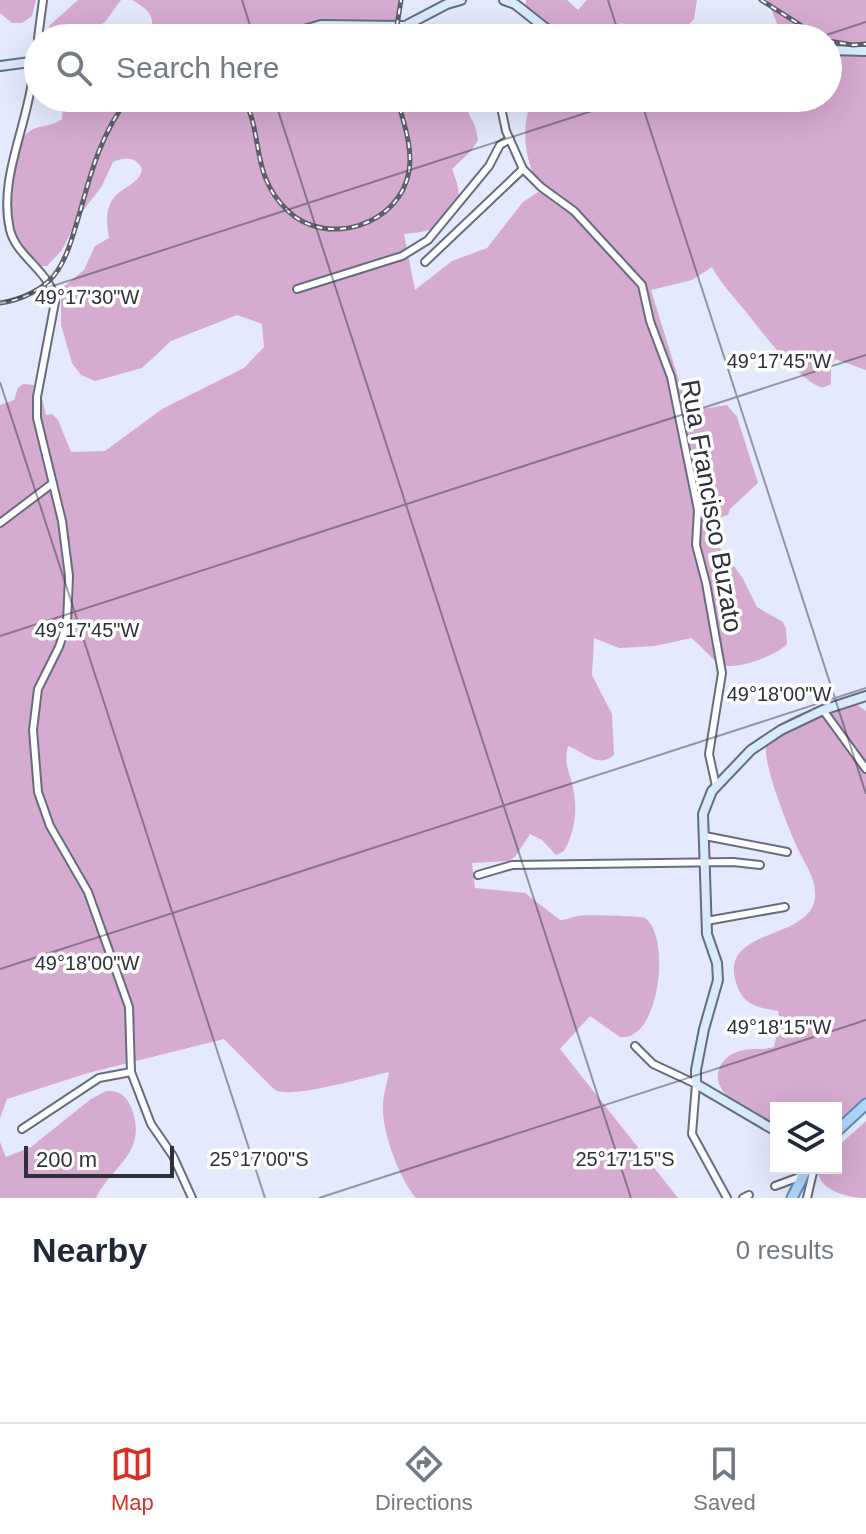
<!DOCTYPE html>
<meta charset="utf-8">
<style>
body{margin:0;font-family:Helvetica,sans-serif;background:#f2f2f3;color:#1f2937}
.controls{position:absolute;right:24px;bottom:24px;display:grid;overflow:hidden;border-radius:0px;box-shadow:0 8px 32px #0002}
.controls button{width:72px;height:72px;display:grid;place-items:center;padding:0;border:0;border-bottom:2px solid #e0e1e3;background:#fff;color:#1f2937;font:40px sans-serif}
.scale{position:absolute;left:24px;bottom:20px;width:150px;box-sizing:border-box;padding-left:8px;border:4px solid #2f313a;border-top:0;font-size:22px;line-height:28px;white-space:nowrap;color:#2f313a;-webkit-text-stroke:6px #fff;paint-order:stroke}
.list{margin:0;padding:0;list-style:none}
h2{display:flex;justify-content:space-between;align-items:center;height:104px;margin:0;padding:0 32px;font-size:34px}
h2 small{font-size:26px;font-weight:400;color:#747a83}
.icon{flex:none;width:44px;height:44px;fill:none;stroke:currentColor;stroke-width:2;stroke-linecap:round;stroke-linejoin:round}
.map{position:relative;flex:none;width:866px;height:1198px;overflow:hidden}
.search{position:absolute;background:#fff;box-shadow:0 8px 32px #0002;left:24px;right:24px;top:24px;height:88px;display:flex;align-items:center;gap:20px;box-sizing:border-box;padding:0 28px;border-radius:44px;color:#747a83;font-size:30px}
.sheet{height:224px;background:#fff}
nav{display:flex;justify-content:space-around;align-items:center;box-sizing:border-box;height:112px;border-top:2px solid #e0e1e3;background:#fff;font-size:22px;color:#747a83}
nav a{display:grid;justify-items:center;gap:4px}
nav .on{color:#d93025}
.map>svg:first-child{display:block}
.green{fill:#d5abd0}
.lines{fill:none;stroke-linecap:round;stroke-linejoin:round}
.street-casing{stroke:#676d81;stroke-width:10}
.secondary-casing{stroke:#676d81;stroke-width:12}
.primary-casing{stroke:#5f8bb5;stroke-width:13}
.street{stroke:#fff;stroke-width:6}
.secondary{stroke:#d7ebfd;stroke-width:8}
.primary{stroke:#afd7fa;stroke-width:9}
.rail-casing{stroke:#5d606b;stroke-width:5}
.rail{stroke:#fff;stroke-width:2;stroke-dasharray:6;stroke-linecap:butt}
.ticks{fill:none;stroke:#2f313a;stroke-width:2;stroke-opacity:0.45}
.labels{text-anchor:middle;stroke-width:7;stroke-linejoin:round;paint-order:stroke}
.street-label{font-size:26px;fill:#2f313a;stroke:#fff}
.ticks-label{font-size:20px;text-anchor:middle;fill:#2f313a;stroke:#fff;stroke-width:7;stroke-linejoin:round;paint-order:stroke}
</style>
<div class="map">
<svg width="866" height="1198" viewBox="0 0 866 1198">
<rect width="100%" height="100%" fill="#e4e9fc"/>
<g class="green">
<polygon points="0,0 36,0 32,16 22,23 12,23 0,13"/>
<polygon points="78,0 121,0 105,22 81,38 44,38 50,25"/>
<path d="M132,0H402L398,19L405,38H150C156,17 150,10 132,0Z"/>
<path d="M526,0H567L578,10L587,0H697L694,19L687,26L671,32L648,33L621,23L610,38H554C543,27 525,16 526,0Z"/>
<path d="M767,0H866V370L835,359L831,366V384L822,388L812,383C788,366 768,340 751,318C737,300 723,287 712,267L692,280L651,290L686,403L695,410L727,405L737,417L758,483L730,509L728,515L721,517L706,530L742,577L757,607L783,622L786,629L787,644C777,655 735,672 720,664C710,658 701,645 691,638L655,646L619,648L594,638L592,675L612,714L614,755C598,769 584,752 568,746C564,761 568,769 572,783C578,806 576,830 564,851L556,855L542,840L530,834L515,857L508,861L472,863L475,888L525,893L560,920C567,920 571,917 578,916C584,914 642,916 645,918C672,937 659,1043 620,1037L590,1016L560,1049L678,1198H416C400,1180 383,1134 383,1110C382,1098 387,1084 389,1072C365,1077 293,1099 275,1090L224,1039L88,1073L7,1099L0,1118V405L14,400L18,388L23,384L35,385L40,390L46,415L52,414L58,420L71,452L105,451L162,409L244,368L264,347L262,324L237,315L171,341L142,368L95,381L81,375L72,363L61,325V289L84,270L95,246L109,238C98,182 137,195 142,169C136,156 124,157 113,162L102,186L79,216L62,250L47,266H36C30,260 17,252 14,244C6,225 12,145 27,133C37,124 51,128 62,119L63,98H461L475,126L478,140L471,151L452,169C472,217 446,231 404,234L415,290L452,261L487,248L523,202L541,190C525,162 519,129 533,98H828V38H787L779,28Z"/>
<path d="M832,703H855L866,711V1100L836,1127V1108H776V1128C757,1116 709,1096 719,1069C722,1061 728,1055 737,1052C749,1047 761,1051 774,1047L780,1021L778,1011C761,1008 745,1006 738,988C713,926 809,943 815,898C817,879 804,863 797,847C788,827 765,769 766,749C767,741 771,733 777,728C791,714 814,709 832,703Z"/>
<path d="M106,1091C119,1090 126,1095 131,1107C149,1153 112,1165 96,1198H0V1142L6,1157L31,1147L91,1099Z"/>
<path d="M866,1121V1198C848,1198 816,1190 818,1168H836V1148Z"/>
</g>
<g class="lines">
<g class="street-casing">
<g id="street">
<polyline points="405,26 423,38"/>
<polyline points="38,38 43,0"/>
<path d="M38,41C35,61 33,82 28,102C19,144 0,187 10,230C17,258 52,272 55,302L37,397V418L62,521L69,576L67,623L59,647L38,689L33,730L38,792L50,826L88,892L129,1007L131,1072L151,1124L173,1156L192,1198"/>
<polyline points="499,98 506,131 523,169 541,187 574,211 642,285 650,321 671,377 698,510 696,545 706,583 722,673 709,754 716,786"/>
<polyline points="425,262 523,169"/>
<polyline points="297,289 402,256 428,240 489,166 500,145 510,139"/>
<polyline points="0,523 53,483"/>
<polyline points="823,710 866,769"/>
<polyline points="705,836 787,852"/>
<polyline points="478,875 512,865 733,862 760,865"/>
<polyline points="706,921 785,907"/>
<polyline points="635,1046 653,1064 696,1084 692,1134 727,1198"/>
<polyline points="22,1129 99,1078 131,1072"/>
<polyline points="775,1186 802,1176"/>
<polyline points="743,1198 749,1195"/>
<polyline points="807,1198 814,1168"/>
</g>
</g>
<g class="secondary-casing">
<g id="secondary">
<polyline points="504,0 515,4 558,38"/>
<polyline points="277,38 321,25 405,26 447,4 461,0"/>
<path d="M654,38C690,28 713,28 750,38"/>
<polyline points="828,50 866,51"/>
<polyline points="0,66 38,61"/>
<polyline points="776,1131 696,1084 696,1070 704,1029 718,980 717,963 707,934 703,814 712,791 751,750 781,730 823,710 866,696"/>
</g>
</g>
<g class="primary-casing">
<g id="primary">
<polyline points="836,1132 866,1104"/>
<polyline points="792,1198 807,1168"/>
</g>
</g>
<use href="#street" class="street"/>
<use href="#secondary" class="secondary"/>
<use href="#primary" class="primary"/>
<g class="rail-casing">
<g id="rail">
<polyline points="761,0 821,38"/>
<polyline points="395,38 401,0"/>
<polyline points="828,41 853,45 866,44"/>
<path d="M244,98C264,137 250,175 288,211C327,248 400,225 409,171C413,147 403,121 397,98"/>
<path d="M0,303C21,300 46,289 58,270C69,253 74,231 80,212C91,172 102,131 129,98"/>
</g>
</g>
<use href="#rail" class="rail"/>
</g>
<path class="ticks" d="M242,0L254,38M608,0L620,38M817,38L866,22M274,98L631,1198M640,98L866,794M0,303L632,98M0,382L265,1198M0,636L866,355M0,969L866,688M319,1198L866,1020"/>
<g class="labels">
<g class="street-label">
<text transform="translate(712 506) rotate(80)" y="9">Rua Francisco Buzato</text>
</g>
</g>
<g class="ticks-label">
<text x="87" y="304">49°17'30"W</text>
<text x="779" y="368">49°17'45"W</text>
<text x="87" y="637">49°17'45"W</text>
<text x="779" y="701">49°18'00"W</text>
<text x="87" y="970">49°18'00"W</text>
<text x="779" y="1034">49°18'15"W</text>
<text x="259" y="1166">25°17'00"S</text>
<text x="625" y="1166">25°17'15"S</text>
</g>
</svg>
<div class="controls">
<button><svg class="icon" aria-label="layers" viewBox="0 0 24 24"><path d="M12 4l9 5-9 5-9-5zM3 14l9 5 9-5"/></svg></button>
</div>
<div class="scale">200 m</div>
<div class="search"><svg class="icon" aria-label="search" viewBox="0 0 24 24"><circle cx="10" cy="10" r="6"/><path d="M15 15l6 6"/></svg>Search here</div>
</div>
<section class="sheet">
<h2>Nearby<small>0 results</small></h2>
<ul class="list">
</ul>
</section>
<nav>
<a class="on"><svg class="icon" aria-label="map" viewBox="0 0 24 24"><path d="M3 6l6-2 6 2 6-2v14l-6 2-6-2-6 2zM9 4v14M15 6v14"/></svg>Map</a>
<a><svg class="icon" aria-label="directions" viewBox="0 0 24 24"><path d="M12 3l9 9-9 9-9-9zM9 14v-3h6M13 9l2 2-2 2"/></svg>Directions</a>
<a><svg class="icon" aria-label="saved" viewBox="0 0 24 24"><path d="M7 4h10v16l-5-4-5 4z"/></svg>Saved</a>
</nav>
